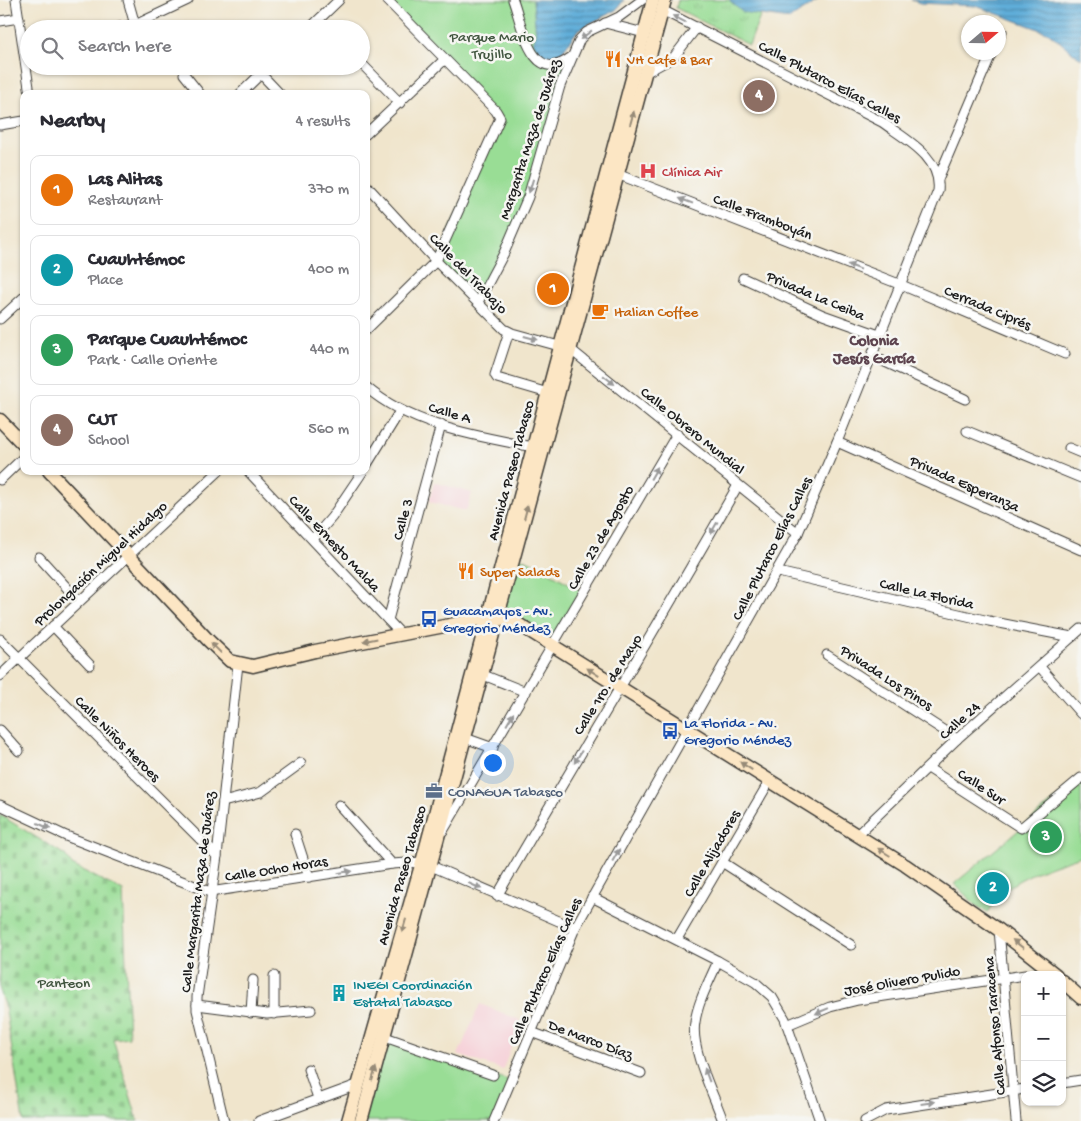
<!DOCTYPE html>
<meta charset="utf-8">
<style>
body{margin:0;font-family:"Gochi Hand",sans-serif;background:#f2f2f3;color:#2b2b33}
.controls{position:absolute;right:15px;bottom:15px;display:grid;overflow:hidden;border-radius:10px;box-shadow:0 1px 4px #0004}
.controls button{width:45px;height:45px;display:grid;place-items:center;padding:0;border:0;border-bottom:1px solid #e1e1e2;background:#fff;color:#2b2b33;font:25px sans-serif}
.compass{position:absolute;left:961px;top:15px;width:45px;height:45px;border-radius:50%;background:#fff;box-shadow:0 1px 4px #0004;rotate:70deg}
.you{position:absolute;left:492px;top:762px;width:18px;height:18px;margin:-12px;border:4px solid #fff;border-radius:50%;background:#1a73e8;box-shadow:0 0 0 8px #1a73e833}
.badge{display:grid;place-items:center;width:32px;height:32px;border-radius:50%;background:#2563eb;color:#fff;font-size:16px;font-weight:700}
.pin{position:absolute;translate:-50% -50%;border:2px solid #fff;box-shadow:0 1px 5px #0006}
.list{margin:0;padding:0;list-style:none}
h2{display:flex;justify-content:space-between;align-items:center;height:65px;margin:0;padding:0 20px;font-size:21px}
h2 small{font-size:16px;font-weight:400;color:#7c7c81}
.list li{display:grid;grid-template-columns:32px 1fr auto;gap:15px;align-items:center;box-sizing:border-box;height:70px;margin:0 10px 10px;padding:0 10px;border:1px solid #e1e1e2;border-radius:10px}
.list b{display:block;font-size:19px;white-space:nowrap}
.list p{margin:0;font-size:16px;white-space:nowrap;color:#7c7c81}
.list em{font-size:16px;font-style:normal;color:#7c7c81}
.icon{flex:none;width:28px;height:28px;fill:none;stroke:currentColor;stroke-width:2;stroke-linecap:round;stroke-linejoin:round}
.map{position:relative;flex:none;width:1081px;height:1121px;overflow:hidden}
.search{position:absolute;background:#fff;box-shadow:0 1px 4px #0004;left:20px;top:20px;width:350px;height:55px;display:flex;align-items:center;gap:12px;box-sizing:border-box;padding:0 18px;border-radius:28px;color:#7c7c81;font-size:19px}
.panel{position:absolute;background:#fff;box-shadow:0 1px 4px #0004;left:20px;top:90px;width:350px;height:385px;border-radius:10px}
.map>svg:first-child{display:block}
.built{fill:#f6cfd7}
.grass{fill:url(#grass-tufts);stroke:#5a7c58}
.cemetery{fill:url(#cemetery-stones);stroke:#5a7c58}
.green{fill:#99dd95;stroke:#5a7c58}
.water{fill:url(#water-rules);stroke:#3e647a}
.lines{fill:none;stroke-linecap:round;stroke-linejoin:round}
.street-casing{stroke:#3c3a36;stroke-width:11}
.secondary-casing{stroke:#3c3a36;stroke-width:15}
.street{stroke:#fff;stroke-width:9}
.secondary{stroke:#fce6c4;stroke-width:12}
.oneway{fill:#999}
.oneway2{fill:#978b78}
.labels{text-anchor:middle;stroke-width:5;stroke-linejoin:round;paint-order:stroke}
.park-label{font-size:15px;fill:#425640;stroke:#f6f6f2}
.food-label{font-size:15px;fill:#c56008;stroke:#f6f6f2;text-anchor:start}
.street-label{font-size:15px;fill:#1c1c1c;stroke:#f6f6f2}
.health-label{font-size:15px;fill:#be3a42;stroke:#f6f6f2;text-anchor:start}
.transit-label{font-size:15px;fill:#164399;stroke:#f6f6f2;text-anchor:start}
.service-label{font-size:15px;fill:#4e5e75;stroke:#f6f6f2;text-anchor:start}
.culture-label{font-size:15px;fill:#0d838f;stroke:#f6f6f2;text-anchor:start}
.neighbourhood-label{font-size:16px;font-weight:bold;fill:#5d444f;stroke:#f6f6f2}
</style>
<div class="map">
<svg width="1081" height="1121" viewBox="0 0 1081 1121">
<defs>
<pattern id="grass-tufts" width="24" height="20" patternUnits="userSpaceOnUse" patternTransform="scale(1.25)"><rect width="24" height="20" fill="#99dd95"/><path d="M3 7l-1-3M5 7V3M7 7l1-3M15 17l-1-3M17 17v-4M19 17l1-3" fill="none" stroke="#83bd80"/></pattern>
<pattern id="cemetery-stones" width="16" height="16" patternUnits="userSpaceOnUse" patternTransform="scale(1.25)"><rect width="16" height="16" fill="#99dd95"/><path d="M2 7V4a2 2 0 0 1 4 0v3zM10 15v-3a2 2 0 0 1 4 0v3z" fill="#83bd80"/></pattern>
<pattern id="water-rules" width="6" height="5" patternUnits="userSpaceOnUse" patternTransform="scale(1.25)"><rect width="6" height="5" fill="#5fadd9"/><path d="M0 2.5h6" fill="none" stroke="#4e8caf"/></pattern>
</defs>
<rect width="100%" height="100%" fill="#f6f6f2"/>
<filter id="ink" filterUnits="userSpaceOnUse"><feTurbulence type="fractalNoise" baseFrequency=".02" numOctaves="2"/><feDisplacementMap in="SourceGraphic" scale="10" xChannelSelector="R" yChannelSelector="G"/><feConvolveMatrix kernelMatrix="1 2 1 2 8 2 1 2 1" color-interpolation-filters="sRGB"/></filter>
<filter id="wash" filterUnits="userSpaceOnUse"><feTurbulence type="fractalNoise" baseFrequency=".0096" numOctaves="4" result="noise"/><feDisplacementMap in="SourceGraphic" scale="20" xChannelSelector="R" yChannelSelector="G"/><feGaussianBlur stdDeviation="1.12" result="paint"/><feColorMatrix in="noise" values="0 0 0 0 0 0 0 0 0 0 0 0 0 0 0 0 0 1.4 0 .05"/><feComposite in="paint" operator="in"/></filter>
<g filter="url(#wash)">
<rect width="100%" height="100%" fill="#f0e5cc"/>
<g class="built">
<polygon points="434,482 472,493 466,511 429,502"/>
<polygon points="480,1004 520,1020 503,1070 458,1055"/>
</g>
<polygon class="grass" points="678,0 753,0 763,9 749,45 676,8"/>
<polygon class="cemetery" points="0,815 65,855 72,865 123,891 129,1037 113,1039 138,1121 23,1121 6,1011 0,993"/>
<g class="green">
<polygon points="387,0 533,0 536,35 559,54 570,58 528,197 478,302 436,261 499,120"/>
<polygon points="514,555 531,562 584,592 552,646 499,608"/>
<path d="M1081,778V856C1055,865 1022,874 1002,893C996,898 992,907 988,913L977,906L954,884Z"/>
<polygon points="385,1037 511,1081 493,1121 361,1121"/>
</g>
<g class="water">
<polygon points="533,0 624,0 616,10 578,30 562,52 553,58 541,55 533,42 536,35"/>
<polygon points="729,0 819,0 789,19 742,12"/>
<polygon points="911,0 1081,0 1081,59 1049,33 976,6 920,3"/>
</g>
</g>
<g filter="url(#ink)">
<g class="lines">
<g class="street-casing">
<g id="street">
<polyline points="16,0 30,94"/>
<polyline points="128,0 135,25"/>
<path d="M513,0C522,24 531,87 570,58"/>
<polyline points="0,21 19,18"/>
<polyline points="605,23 644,33"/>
<polyline points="107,29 135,25 188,0"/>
<polyline points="309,29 339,0"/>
<polyline points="998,38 1002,31"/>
<polyline points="361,63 400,103"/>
<polyline points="645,73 674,57 697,27"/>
<polyline points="184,74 200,94"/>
<polyline points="261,74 280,94"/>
<polyline points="240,94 269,66"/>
<polyline points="0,125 24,121"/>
<polyline points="366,134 444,60"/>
<polyline points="617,174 899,284 1065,354"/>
<polyline points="938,179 992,52"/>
<polyline points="366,185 436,261 504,329 512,333 570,349 798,533"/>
<polyline points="743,278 823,315 879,335"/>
<polyline points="478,302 504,253 528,197 560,86 580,39 587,32 619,17 642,0"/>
<polyline points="0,319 24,297"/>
<polyline points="366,330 436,261 500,118 496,111 387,0"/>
<polyline points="509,332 495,375 497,378 548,393"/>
<polyline points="872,356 965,399"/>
<path d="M366,387C411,426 476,436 533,447"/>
<polyline points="967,431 1081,478"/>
<polyline points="837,442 1081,550"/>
<polyline points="1069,448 1081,453"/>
<polyline points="366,466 400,411"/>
<polyline points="248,471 401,634"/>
<polyline points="0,480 24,457"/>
<polyline points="313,539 332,517 363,471"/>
<polyline points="39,557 79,601"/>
<polyline points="778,572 989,621 1072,637"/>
<polyline points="388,620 441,425"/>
<polyline points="53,626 90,665"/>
<polyline points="0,639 217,856"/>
<polyline points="827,655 957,739"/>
<polyline points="1040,667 1081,714"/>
<polyline points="481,674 526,692"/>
<polyline points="0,676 219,471"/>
<polyline points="0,730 19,751"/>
<polyline points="465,738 493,748"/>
<polyline points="928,768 1021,828 1081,778"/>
<polyline points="223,802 261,792 301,763"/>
<polyline points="0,805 66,836 210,892 392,864 422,862 575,928"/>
<polyline points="339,805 392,864"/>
<polyline points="443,831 677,434"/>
<polyline points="295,834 309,877"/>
<polyline points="857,835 957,739 1081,629"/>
<polyline points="722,862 851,945"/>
<path d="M497,896C577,758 660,623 738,485"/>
<polyline points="592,897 718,961 755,982 772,997 785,1019 820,1121"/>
<polyline points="999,930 1016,1121"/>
<polyline points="677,939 769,782"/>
<path d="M718,961C710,980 698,1001 695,1022C690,1049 714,1095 723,1121"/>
<polyline points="1029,975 1053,973"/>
<polyline points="274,976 274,1014"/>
<polyline points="197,1005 267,1014 311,1010"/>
<polyline points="251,1013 253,980"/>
<polyline points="787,1025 830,1007 858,1000 1025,975"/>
<polyline points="531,1032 641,1073"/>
<polyline points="385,1037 493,1075"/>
<polyline points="308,1069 318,1098"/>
<polyline points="1062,1083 1081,1080"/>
<polyline points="224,1121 197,1010 197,997 217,856 238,664"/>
<polyline points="259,1121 357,1085"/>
<path d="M494,1121L575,928L798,533L837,442L938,191C942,157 905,139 882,122L662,10"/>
<polyline points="865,1121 886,1110 1025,1089"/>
</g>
</g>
<g class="secondary-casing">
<g id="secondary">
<polyline points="0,420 24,445"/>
<polyline points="49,471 209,641 230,661 253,666 315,651 486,618 496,617 515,622 905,865 999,930 1056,975"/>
<polyline points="1062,981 1081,998"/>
<polyline points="348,1121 422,862 653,0"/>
<polyline points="361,1121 665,0"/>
</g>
</g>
<use href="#street" class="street"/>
<use href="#secondary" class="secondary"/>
</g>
<defs><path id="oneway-solid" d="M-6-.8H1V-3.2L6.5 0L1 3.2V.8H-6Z" transform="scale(1.25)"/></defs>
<g class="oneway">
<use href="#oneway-solid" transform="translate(679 19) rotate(-153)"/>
<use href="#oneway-solid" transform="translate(586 35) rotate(142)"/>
<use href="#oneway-solid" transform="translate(531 186) rotate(107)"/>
<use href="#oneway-solid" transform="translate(686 201) rotate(-159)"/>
<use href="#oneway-solid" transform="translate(854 267) rotate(-159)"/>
<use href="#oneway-solid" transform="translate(531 338) rotate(15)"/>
<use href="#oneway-solid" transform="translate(609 380) rotate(38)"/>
<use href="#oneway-solid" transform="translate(654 473) rotate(-60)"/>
<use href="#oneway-solid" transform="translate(714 528) rotate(119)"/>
<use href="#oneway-solid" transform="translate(510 719) rotate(-60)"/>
<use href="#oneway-solid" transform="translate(578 757) rotate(121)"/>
<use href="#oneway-solid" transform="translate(44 826) rotate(24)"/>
<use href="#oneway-solid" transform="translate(616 855) rotate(-60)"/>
<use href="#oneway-solid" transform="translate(345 872) rotate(-9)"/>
<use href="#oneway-solid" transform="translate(475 886) rotate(24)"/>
<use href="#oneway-solid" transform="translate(822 1011) rotate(157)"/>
<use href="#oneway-solid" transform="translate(707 1075) rotate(-110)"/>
<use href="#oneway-solid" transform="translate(928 1103) rotate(-8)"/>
</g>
<g class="oneway2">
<use href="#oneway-solid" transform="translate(632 118) rotate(-74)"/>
<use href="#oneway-solid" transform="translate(526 512) rotate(-75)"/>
<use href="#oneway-solid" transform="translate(370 640) rotate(169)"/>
<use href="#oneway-solid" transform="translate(216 648) rotate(-135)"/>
<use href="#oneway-solid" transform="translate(593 672) rotate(-147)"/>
<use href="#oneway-solid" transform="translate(746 766) rotate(-147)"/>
<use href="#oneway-solid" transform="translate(884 852) rotate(-148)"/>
<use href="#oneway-solid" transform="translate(404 926) rotate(106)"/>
<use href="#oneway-solid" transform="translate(1018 944) rotate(-142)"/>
<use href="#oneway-solid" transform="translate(374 1074) rotate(-74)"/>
</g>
</g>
<defs>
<g id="restaurant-bare" transform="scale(1.35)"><path d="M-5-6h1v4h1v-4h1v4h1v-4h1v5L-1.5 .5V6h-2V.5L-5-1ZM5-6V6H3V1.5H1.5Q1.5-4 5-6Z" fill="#e8710a" stroke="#f6f6f2" stroke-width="2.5" paint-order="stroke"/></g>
<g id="hospital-bare" transform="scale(1.35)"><path d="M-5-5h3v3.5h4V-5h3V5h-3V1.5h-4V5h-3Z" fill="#e0444e" stroke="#f6f6f2" stroke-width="2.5" paint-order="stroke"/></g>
<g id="cafe-bare" transform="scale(1.35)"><path d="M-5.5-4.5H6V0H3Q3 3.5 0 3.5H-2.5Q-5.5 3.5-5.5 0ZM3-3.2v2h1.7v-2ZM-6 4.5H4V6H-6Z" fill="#e8710a" stroke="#f6f6f2" stroke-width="2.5" paint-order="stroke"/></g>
<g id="bus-bare" transform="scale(1.35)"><path d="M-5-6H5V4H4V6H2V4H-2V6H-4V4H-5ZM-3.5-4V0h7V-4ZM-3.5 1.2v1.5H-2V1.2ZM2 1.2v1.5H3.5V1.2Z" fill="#1a4fb4" stroke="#f6f6f2" stroke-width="2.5" paint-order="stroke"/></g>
<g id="office-bare" transform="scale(1.35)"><path d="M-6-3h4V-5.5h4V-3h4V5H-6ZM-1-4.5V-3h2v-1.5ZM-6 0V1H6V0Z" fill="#5c6f8a" stroke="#f6f6f2" stroke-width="2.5" paint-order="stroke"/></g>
<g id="building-bare" transform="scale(1.35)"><path d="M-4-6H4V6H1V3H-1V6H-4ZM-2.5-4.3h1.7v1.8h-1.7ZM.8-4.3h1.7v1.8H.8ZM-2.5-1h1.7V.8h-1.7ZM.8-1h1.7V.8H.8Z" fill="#0f9aa8" stroke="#f6f6f2" stroke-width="2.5" paint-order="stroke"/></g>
</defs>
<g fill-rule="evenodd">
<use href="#restaurant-bare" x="613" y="59"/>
<use href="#hospital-bare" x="648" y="171"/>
<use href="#cafe-bare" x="600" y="311"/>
<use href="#restaurant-bare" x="466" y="571"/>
<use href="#bus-bare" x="429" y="619"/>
<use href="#bus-bare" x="670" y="731"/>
<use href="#office-bare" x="434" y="791"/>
<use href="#building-bare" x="339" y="993"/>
</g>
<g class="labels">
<g class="park-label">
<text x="492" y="41">Parque Mario<tspan x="492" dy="17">Trujillo</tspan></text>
<text x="64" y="987">Panteon</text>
</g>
<g class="food-label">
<text x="627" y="64">VH Cafe &amp; Bar</text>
<text x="614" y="316">Italian Coffee</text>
<text x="480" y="576">Super Salads</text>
</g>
<g class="street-label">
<text transform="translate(830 81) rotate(28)" y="5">Calle Plutarco Elías Calles</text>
<text transform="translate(529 139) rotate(-72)" y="5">Margarita Maza de Juárez</text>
<text transform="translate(763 216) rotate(21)" y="5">Calle Framboyán</text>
<text transform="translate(469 273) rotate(46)" y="5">Calle del Trabajo</text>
<text transform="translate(816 295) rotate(23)" y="5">Privada La Ceiba</text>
<text transform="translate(988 307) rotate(23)" y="5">Cerrada Ciprés</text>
<text transform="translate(450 412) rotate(16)" y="5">Calle A</text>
<text transform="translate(693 430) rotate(39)" y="5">Calle Obrero Mundial</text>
<text transform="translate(510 470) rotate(-75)" y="5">Avenida Paseo Tabasco</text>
<text transform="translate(965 483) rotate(24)" y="5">Privada Esperanza</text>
<text transform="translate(402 519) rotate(-75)" y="5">Calle 3</text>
<text transform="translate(600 537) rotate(-60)" y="5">Calle 23 de Agosto</text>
<text transform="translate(335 543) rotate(47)" y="5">Calle Ernesto Malda</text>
<text transform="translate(771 548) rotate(-63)" y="5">Calle Plutarco Elías Calles</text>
<text transform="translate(100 563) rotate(-43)" y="5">Prolongación Miguel Hidalgo</text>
<text transform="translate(927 593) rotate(13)" y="5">Calle La Florida</text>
<text transform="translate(887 677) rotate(33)" y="5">Privada Los Pinos</text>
<text transform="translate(607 684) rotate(-58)" y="5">Calle 1ro. de Mayo</text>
<text transform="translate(959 720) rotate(-42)" y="5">Calle 24</text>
<text transform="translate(118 738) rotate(45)" y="5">Calle Niños Heroes</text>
<text transform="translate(982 786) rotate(33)" y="5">Calle Sur</text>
<text transform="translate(711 853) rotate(-60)" y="5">Calle Alijadores</text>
<text transform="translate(276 868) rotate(-9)" y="5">Calle Ocho Horas</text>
<text transform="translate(401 875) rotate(-74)" y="5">Avenida Paseo Tabasco</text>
<text transform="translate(197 892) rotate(-83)" y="5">Calle Margarita Maza de Juárez</text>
<text transform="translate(544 971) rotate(-66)" y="5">Calle Plutarco Elías Calles</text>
<text transform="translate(902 980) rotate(-10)" y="5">José Olivero Pulido</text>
<text transform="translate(994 1026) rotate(-95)" y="5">Calle Alfonso Taracena</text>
<text transform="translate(591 1039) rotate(21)" y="5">De Marco Díaz</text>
</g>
<g class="health-label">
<text x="662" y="176">Clínica Air</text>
</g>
<g class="transit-label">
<text x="443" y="615">Guacamayos - Av.<tspan x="443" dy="17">Gregorio Méndez</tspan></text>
<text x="684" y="727">La Florida - Av.<tspan x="684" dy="17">Gregorio Méndez</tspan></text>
</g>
<g class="service-label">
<text x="448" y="796">CONAGUA Tabasco</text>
</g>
<g class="culture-label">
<text x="353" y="989">INEGI Coordinación<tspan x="353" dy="17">Estatal Tabasco</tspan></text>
</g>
<g class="neighbourhood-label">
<text x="874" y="345">Colonia<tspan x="874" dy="18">Jesús García</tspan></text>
</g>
</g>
</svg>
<div class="controls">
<button>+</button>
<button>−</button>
<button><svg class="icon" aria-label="layers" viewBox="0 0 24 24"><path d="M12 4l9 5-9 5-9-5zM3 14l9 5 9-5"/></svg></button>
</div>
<svg class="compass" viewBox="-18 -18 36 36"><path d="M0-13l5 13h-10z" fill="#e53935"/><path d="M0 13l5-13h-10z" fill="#7c7c81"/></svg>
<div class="you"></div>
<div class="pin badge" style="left:553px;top:289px;background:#e8710a">1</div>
<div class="pin badge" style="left:993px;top:888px;background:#0f9aa8">2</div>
<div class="pin badge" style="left:1046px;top:837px;background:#2e9e5b">3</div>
<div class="pin badge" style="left:759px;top:96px;background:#8d6e63">4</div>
<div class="search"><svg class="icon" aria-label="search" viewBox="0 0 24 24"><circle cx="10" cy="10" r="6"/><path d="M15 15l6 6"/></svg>Search here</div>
<section class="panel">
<h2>Nearby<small>4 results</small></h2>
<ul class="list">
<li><span class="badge" style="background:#e8710a">1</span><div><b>Las Alitas</b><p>Restaurant</p></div><em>370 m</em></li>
<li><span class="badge" style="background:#0f9aa8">2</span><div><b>Cuauhtémoc</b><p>Place</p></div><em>400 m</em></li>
<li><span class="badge" style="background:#2e9e5b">3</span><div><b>Parque Cuauhtémoc</b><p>Park · Calle Oriente</p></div><em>440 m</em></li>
<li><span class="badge" style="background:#8d6e63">4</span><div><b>CUT</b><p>School</p></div><em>560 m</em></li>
</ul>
</section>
</div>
